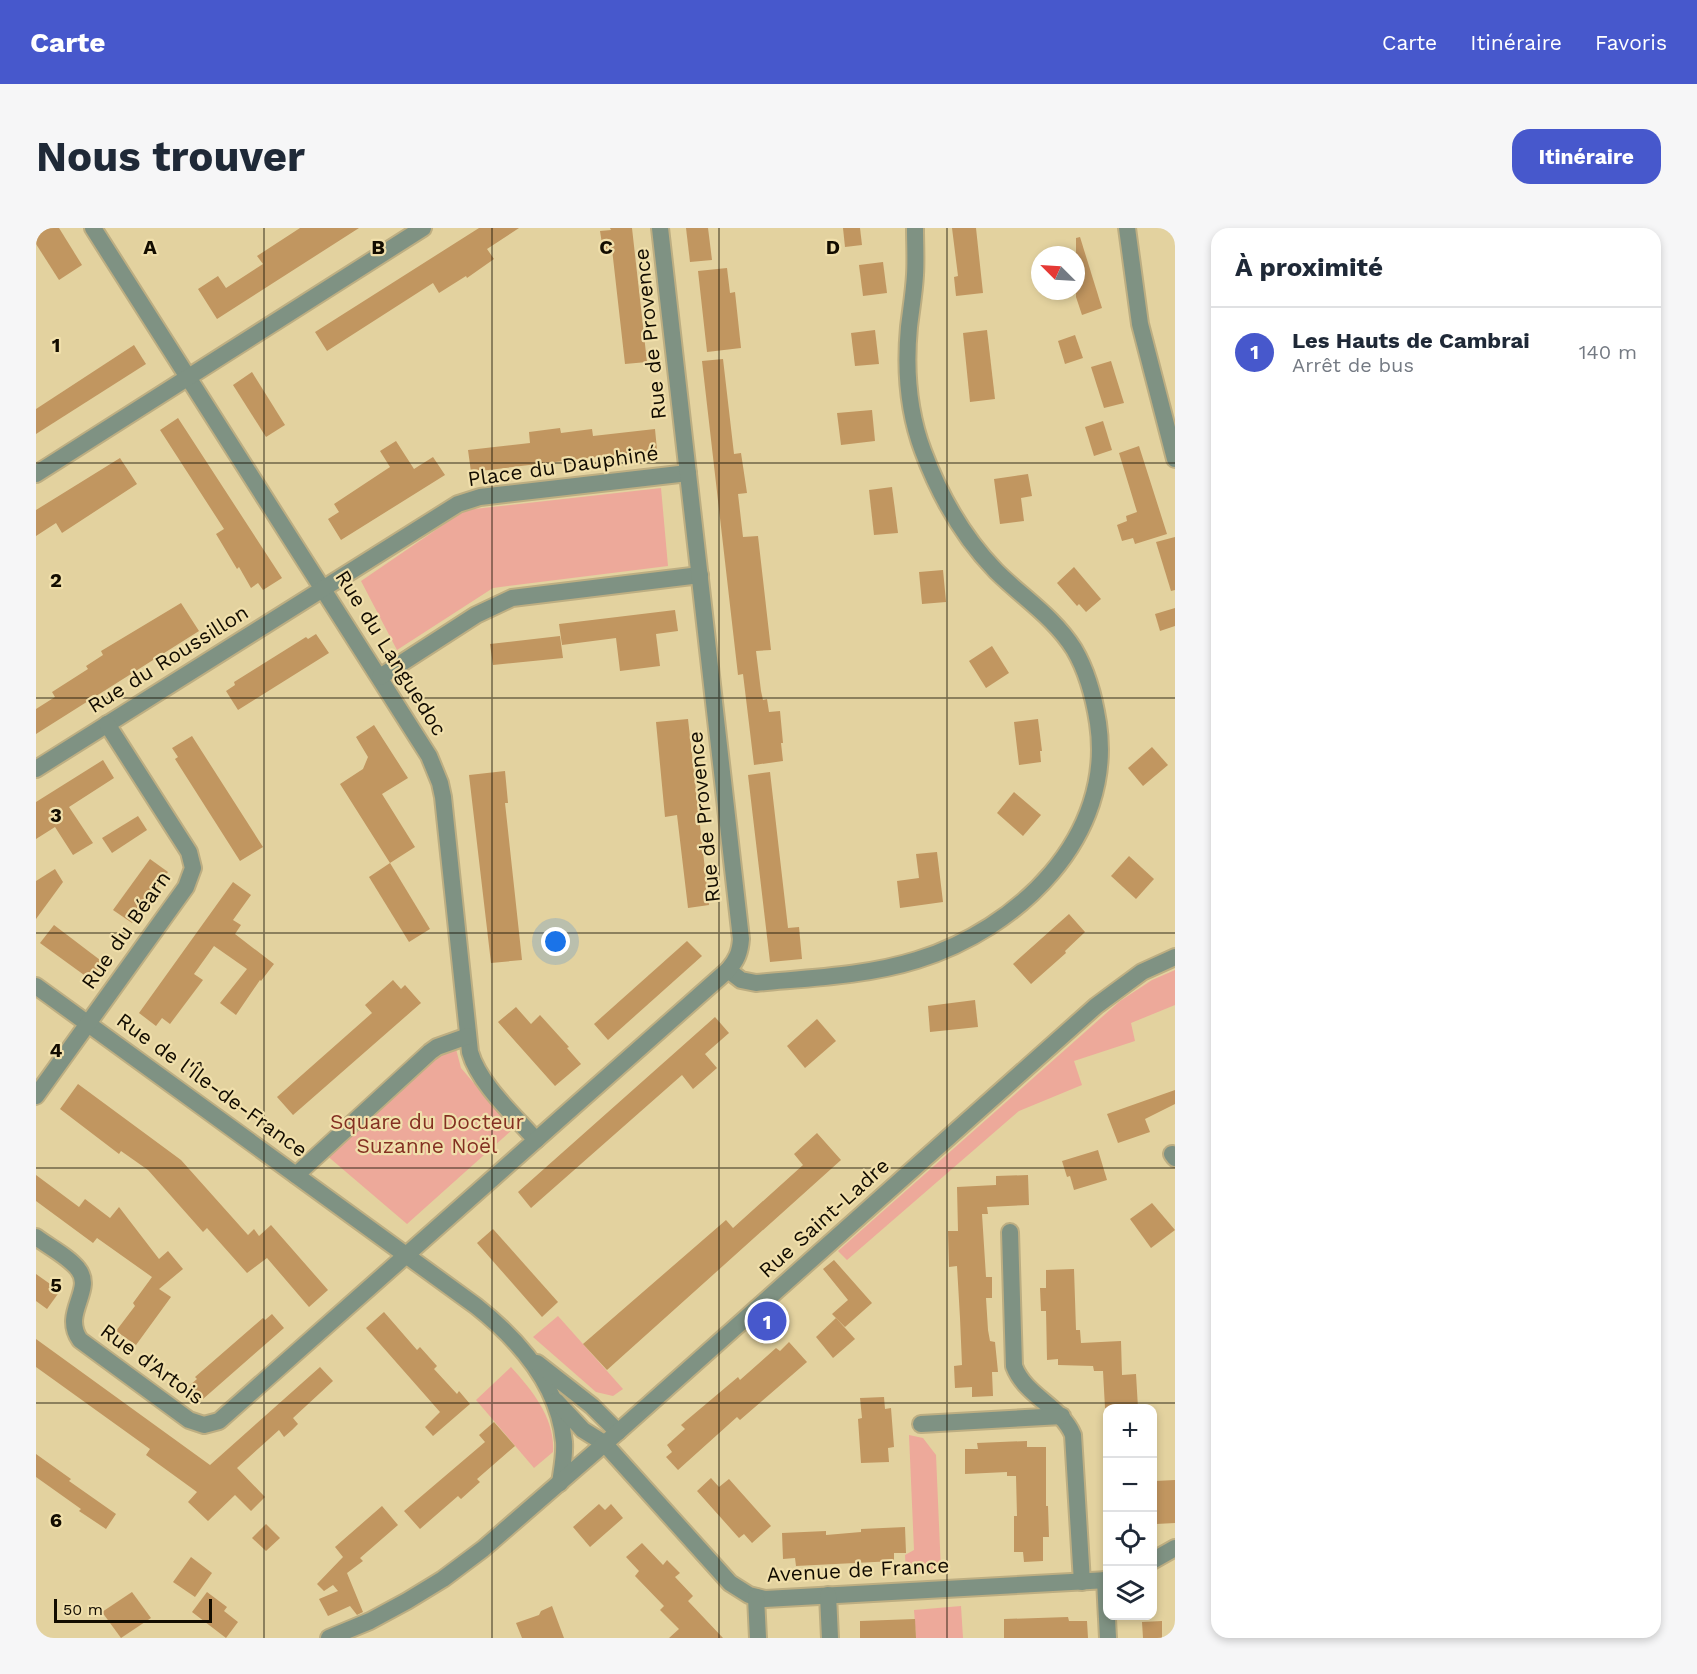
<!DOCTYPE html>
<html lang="fr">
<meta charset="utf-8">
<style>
body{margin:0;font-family:"Work Sans",sans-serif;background:#f6f6f7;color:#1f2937}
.controls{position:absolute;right:18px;bottom:18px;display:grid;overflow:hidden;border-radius:12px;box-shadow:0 3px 9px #0003}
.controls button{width:54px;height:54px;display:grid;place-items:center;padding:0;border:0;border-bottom:2px solid #e0e1e3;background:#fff;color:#1f2937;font:30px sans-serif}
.compass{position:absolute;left:995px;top:18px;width:54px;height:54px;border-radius:50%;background:#fff;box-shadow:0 3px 9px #0003;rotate:294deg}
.scale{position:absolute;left:18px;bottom:15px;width:158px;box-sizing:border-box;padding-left:6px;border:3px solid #120c00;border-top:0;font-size:16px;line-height:21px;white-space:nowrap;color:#120c00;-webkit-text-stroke:4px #f0dfab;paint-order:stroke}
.you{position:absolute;left:520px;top:714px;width:21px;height:21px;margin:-15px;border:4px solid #fff;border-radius:50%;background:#1a73e8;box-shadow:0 0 0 9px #1a73e833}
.badge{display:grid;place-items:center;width:39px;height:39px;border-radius:50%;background:#4758cc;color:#fff;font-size:20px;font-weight:700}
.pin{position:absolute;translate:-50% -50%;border:3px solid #fff;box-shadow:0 2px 6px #0006}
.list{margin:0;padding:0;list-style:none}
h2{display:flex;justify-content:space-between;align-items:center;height:78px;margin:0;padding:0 24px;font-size:26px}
h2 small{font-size:20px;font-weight:400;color:#747a83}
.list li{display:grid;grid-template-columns:39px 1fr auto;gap:18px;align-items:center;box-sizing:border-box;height:90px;padding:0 24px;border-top:2px solid #e0e1e3}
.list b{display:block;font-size:22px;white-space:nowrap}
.list p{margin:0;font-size:20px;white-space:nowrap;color:#747a83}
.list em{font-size:20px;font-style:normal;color:#747a83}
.icon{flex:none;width:33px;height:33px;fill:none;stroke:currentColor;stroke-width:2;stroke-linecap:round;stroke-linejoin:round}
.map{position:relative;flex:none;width:1139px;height:1410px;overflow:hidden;border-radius:18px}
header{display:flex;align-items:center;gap:36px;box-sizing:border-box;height:84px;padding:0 30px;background:#4758cc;color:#fff}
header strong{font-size:28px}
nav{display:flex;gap:33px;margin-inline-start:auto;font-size:21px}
.intro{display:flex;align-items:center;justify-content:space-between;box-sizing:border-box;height:144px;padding:0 36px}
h1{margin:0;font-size:42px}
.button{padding:15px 27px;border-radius:18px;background:#4758cc;color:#fff;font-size:21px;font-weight:700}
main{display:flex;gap:36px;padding:0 36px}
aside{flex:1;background:#fff;border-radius:18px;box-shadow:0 3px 9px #0003}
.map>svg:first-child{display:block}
.green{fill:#eda99a}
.building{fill:#c19660}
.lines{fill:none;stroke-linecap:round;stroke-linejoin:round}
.minor-casing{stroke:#bdae82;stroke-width:20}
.tertiary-casing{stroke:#bdae82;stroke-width:20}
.minor{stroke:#7f9283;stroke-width:16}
.tertiary{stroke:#7f9283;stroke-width:16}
.grid{fill:none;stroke:#120c00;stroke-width:1.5;stroke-opacity:0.55}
.labels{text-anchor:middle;stroke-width:4.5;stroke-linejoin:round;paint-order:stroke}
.street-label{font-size:21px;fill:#120c00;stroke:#f0dfab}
.park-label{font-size:21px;fill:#843022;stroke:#f0dfab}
.grid-label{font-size:20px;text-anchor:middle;font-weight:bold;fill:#120c00;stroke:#f0dfab;stroke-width:4.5;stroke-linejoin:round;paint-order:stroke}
</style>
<header>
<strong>Carte</strong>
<nav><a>Carte</a><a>Itinéraire</a><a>Favoris</a></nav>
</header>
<div class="intro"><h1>Nous trouver</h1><a class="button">Itinéraire</a></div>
<main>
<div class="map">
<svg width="1139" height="1410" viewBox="0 0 1139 1410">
<rect width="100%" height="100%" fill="#e3d29f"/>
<g class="green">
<polygon points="625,260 632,338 457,360 361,422 325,353 429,282"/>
<polygon points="1139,742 1139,777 1095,795 1099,813 1038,833 1046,857 983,883 811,1032 802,1023 1084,773 1116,752"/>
<polygon points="420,821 425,840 477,901 371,996 289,926 401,824"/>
<polygon points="522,1088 587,1161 577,1168 560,1164 497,1109"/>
<path d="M475,1139C496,1162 519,1190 517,1224L498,1240L440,1172Z"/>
<polygon points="873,1207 887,1210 900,1227 905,1343 870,1345 869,1327 878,1322"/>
<polygon points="925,1378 927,1410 880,1410 878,1382"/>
</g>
<g class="building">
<polygon points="0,0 23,0 46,37 23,52 0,16"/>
<polygon points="264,0 323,0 181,91 162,61 182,48 190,60 227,36 221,28"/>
<polygon points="443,0 483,0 451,21 458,31 431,50 430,48 403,65 397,55 291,123 279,104"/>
<polygon points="574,0 596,0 611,134 589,136 576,21 567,22 564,3 575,2"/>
<polygon points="650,0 672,0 676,32 654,34"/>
<polygon points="807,0 824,0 826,17 809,19"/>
<polygon points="916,0 940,0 947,65 920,68 918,49 922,48"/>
<polygon points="1044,9 1066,80 1046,87 1040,69 1040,10"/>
<polygon points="847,34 851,65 827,68 823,37"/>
<polygon points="691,40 694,65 699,64 705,120 671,124 662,43"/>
<polygon points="839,102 843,136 819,138 815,105"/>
<polygon points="951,102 959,171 934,174 927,105"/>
<polygon points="1039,107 1047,130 1029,136 1022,113"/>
<polygon points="98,117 110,136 0,206 0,181"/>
<polygon points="687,131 698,226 705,225 711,265 702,266 707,309 722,308 735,422 720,423 725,463 727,472 731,471 733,484 744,483 747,515 745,515 747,533 718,537 707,446 702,447 666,133"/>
<polygon points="1075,133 1088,175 1068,180 1055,139"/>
<polygon points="216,144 249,197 230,209 197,157"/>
<polygon points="836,182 839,213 805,217 801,185"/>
<polygon points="142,190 246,350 227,362 222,355 215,360 203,339 201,341 180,306 188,301 124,202"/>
<polygon points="1067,193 1076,222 1058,228 1049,199"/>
<polygon points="524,200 525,205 556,201 557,208 619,201 621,222 435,244 432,222 494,215 493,204"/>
<polygon points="360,213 378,241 397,229 409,247 305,312 292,291 303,284 298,276 354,239 344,223"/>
<polygon points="1103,218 1131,306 1099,316 1097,310 1086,313 1081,297 1091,293 1090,288 1101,284 1083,225"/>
<polygon points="84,230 101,256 26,305 20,295 0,308 0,282"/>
<polygon points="992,246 996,268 985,270 988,293 964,296 958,251"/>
<polygon points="856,259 862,305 838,307 833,262"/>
<polygon points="1139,309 1139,362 1135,363 1120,314"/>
<polygon points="1038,339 1065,371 1050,384 1043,376 1041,378 1021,355"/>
<polygon points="907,342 910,374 886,376 883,344"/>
<polygon points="145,375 163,403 0,506 0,481 19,469 16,464 52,441 50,438 67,427 65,423"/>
<polygon points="1139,380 1139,398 1124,403 1119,386"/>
<polygon points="639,382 642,403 620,406 624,438 584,443 580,410 526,417 523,396"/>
<polygon points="280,406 293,425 202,482 190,463 199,457 198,454 270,409 272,411"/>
<polygon points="524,408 527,430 457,437 454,416"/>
<polygon points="956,418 973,445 950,460 933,433"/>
<polygon points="652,491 673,677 652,680 641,587 629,589 620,494"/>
<polygon points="1002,491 1006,523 1004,523 1005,534 983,537 978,494"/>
<polygon points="338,497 372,550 346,566 379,619 354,635 304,556 327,541 332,529 320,509"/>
<polygon points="156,508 227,619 204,633 139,531 142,529 136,520"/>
<polygon points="1116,519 1132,537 1107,558 1092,540"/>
<polygon points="67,532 78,550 33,579 57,615 37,627 19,599 0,611 0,574"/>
<polygon points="469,543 472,575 469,575 486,732 455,735 433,547"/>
<polygon points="734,544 752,700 763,699 766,731 734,734 712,547"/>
<polygon points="978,564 1005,587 987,608 961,585"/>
<polygon points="102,588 111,602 76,625 66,610"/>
<polygon points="901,624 907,674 864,680 861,653 883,650 880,626"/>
<polygon points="1093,628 1118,651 1100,671 1075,648"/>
<polygon points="114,631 132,644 96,695 77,682"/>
<polygon points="354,635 394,701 373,714 333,649"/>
<polygon points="19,641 27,654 0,691 0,653"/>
<polygon points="197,654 215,667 197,692 205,697 199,706 238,736 225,753 224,752 200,787 184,775 211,741 178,718 158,746 167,752 134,796 126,790 120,798 103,785"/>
<polygon points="1033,686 1049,704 1029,723 1030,725 995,756 977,736"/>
<polygon points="18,697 68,735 55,752 4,715"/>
<polygon points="651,713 666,728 572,812 558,796"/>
<polygon points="357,752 365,761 369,757 385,775 257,887 241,869 336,785 329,777"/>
<polygon points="939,772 942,799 894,804 892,778"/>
<polygon points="480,779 495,796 504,787 533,819 531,820 545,836 519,858 462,794"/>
<polygon points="679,789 693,805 669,826 681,840 657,861 646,847 495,980 482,964"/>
<polygon points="781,791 800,813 769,840 751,818"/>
<polygon points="42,856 145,932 212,1007 218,1001 223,1008 235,997 292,1062 273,1079 231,1030 211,1045 171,1000 167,1004 112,942 85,923 83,926 24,881"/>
<polygon points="1139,862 1139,876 1109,891 1114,904 1082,915 1071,886"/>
<polygon points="781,905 805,932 571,1142 547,1116 690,992 697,1000 767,937 758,926"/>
<polygon points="1062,922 1071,952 1038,962 1034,948 1031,949 1026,933"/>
<polygon points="0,947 43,979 49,971 74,990 83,979 123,1031 132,1023 147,1041 123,1061 135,1069 100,1117 80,1103 99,1078 97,1075 116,1049 61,1010 57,1015 0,973"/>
<polygon points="992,947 993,977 951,979 952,986 946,986 950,1049 956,1049 956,1070 950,1070 952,1102 954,1113 959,1114 962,1144 956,1144 957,1168 936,1169 936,1159 919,1160 918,1138 926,1137 924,1090 921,1038 913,1039 912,1003 922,1003 921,959 960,957 960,948"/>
<polygon points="1116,975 1139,1002 1115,1020 1094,991"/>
<polygon points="457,1001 522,1074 506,1089 441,1015"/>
<polygon points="798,1032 836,1075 809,1099 796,1086 812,1072 787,1041"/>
<polygon points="1038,1041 1040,1102 1044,1102 1045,1115 1085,1113 1086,1147 1100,1146 1102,1180 1069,1180 1067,1143 1058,1143 1057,1138 1022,1137 1022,1131 1011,1132 1010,1083 1005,1083 1004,1060 1010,1060 1010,1042"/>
<polygon points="0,1046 24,1063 11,1081 0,1073"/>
<polygon points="348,1084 381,1122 384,1119 401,1138 398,1141 421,1166 423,1163 434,1176 397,1208 389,1199 404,1184 330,1100"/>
<polygon points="236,1086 248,1100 167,1171 154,1157 161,1151 159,1149 227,1090 229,1092"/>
<polygon points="800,1090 819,1111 797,1130 780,1109"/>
<polygon points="0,1111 174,1237 284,1139 297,1153 257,1190 262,1196 256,1202 248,1209 243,1202 201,1240 229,1269 215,1283 199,1267 172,1293 152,1274 161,1264 110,1227 114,1221 0,1139"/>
<polygon points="753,1114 771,1134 704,1192 701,1189 642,1242 630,1229 636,1224 631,1217 649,1201 645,1197 702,1149 704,1152 740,1120 744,1123"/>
<polygon points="848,1169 849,1181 855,1180 858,1219 852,1220 853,1234 825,1235 822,1191 826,1190 824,1170"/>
<polygon points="458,1194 479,1218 441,1251 444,1254 425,1271 422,1268 384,1301 368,1283 449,1214 443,1207"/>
<polygon points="991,1213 991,1219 1010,1219 1010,1278 1012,1278 1013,1309 1007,1309 1007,1333 988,1334 987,1324 978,1324 978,1288 981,1288 980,1248 971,1248 971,1244 929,1246 929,1221 942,1221 941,1215"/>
<polygon points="0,1226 35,1251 33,1253 80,1286 70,1301 43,1283 45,1281 0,1249"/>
<polygon points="675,1250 683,1259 693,1251 735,1298 716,1315 708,1306 703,1310 661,1263"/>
<polygon points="1139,1252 1139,1295 1120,1296 1119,1253"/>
<polygon points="563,1276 569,1282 575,1276 587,1290 554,1319 537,1299"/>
<polygon points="346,1278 362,1297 324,1330 327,1333 311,1345 327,1384 321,1387 314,1378 292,1388 283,1371 302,1363 297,1357 288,1363 281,1356 307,1329 299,1319"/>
<polygon points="230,1296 244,1310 230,1323 216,1310"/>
<polygon points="869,1299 870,1325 858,1325 858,1333 760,1338 759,1330 747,1331 746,1305 790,1303 790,1307 825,1304 825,1301"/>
<polygon points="606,1315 627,1337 631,1332 644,1345 639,1349 657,1368 652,1373 687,1410 633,1410 643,1401 624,1382 628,1378 599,1348 603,1343 590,1329"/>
<polygon points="155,1329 176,1345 159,1369 137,1354"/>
<polygon points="96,1364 115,1390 85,1410 66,1384"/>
<polygon points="171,1364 191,1379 188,1383 202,1394 190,1410 156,1384"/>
<polygon points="516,1378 528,1410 486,1410 480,1395 503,1387 505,1383"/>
<polygon points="1032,1389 1033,1393 1051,1393 1052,1410 968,1410 968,1391"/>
<polygon points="879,1391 880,1410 824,1410 824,1393"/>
<polygon points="1126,1393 1126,1410 1107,1410 1106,1394"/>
</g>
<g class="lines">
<g class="minor-casing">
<g id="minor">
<path d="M57,0L393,528L404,555L407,569L434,824C443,856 478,887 500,912"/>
<polyline points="1091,0 1104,96 1139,231"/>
<polyline points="0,246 387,0"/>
<polyline points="344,449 440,387 476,370 664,347"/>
<polyline points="0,541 422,276 444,269 652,245"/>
<path d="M692,742L705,752L720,755C773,750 830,748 881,732C982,701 1079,609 1062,495C1058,469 1051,443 1038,421C1018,389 986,369 960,343C928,310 903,266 887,223C872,183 869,141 873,99C875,82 878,65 879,47C880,32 879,16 879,0"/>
<path d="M0,758L440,1078C483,1112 523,1157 528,1214C529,1228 526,1241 524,1255"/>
<polyline points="0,868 150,659 157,640 153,624 71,496"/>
<polyline points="1136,926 1139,930"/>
<polyline points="260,947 394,824 401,819 432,808"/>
<path d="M974,1004L978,1138C989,1168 1025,1178 1037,1207L1046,1354"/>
<path d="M0,1009C13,1019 32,1028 42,1041C59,1062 25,1085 44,1112L153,1192L168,1197L183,1193L692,742C701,732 704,724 705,711L624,0"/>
<polyline points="501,1135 556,1178 582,1204"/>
<polyline points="520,1173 547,1202 568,1215 694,1355 713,1367 729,1371 1072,1352"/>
<polyline points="885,1196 1026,1188"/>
<polyline points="1116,1333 1139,1320"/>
<polyline points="1069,1352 1072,1410"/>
<polyline points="792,1367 794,1410"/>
<polyline points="720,1369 722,1410"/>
</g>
</g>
<g class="tertiary-casing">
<polyline id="tertiary" points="293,1410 334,1393 371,1373 407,1351 447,1321 582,1204 1060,778 1106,744 1139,729"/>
</g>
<use href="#minor" class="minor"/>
<use href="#tertiary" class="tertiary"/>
</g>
<path class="grid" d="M228,0V1410M456,0V1410M683,0V1410M911,0V1410M0,235H1139M0,470H1139M0,705H1139M0,940H1139M0,1175H1139"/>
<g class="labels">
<g class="street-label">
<text transform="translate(614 106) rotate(-96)" y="7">Rue de Provence</text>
<text transform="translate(527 238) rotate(-8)" y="7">Place du Dauphiné</text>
<text transform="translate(355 425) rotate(58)" y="7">Rue du Languedoc</text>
<text transform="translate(132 431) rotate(-32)" y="7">Rue du Roussillon</text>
<text transform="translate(668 589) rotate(-96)" y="7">Rue de Provence</text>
<text transform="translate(90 702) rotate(-55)" y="7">Rue du Béarn</text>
<text transform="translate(176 857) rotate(36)" y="7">Rue de l'Île-de-France</text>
<text transform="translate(788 990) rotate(-42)" y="7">Rue Saint-Ladre</text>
<text transform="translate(116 1136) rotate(36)" y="7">Rue d'Artois</text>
<text transform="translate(822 1342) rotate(-3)" y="7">Avenue de France</text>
</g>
<g class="park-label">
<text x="391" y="901">Square du Docteur<tspan x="391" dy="24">Suzanne Noël</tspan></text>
</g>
</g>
<g class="grid-label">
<text x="114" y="26">A</text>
<text x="342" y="26">B</text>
<text x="570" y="26">C</text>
<text x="797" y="26">D</text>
<text x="20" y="124">1</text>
<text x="20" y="359">2</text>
<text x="20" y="594">3</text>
<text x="20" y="829">4</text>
<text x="20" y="1064">5</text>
<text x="20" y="1299">6</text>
</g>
</svg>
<div class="controls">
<button>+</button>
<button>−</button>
<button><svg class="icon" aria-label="locate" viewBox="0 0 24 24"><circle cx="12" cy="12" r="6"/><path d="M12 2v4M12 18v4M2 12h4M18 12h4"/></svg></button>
<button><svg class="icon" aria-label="layers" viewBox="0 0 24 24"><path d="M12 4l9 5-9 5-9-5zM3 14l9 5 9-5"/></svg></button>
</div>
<svg class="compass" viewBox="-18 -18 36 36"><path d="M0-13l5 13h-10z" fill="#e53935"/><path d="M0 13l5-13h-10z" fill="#747a83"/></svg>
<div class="scale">50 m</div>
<div class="you"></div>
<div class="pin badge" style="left:731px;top:1093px">1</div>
</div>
<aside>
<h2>À proximité<small></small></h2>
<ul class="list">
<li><span class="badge">1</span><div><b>Les Hauts de Cambrai</b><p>Arrêt de bus</p></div><em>140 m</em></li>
</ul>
</aside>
</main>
